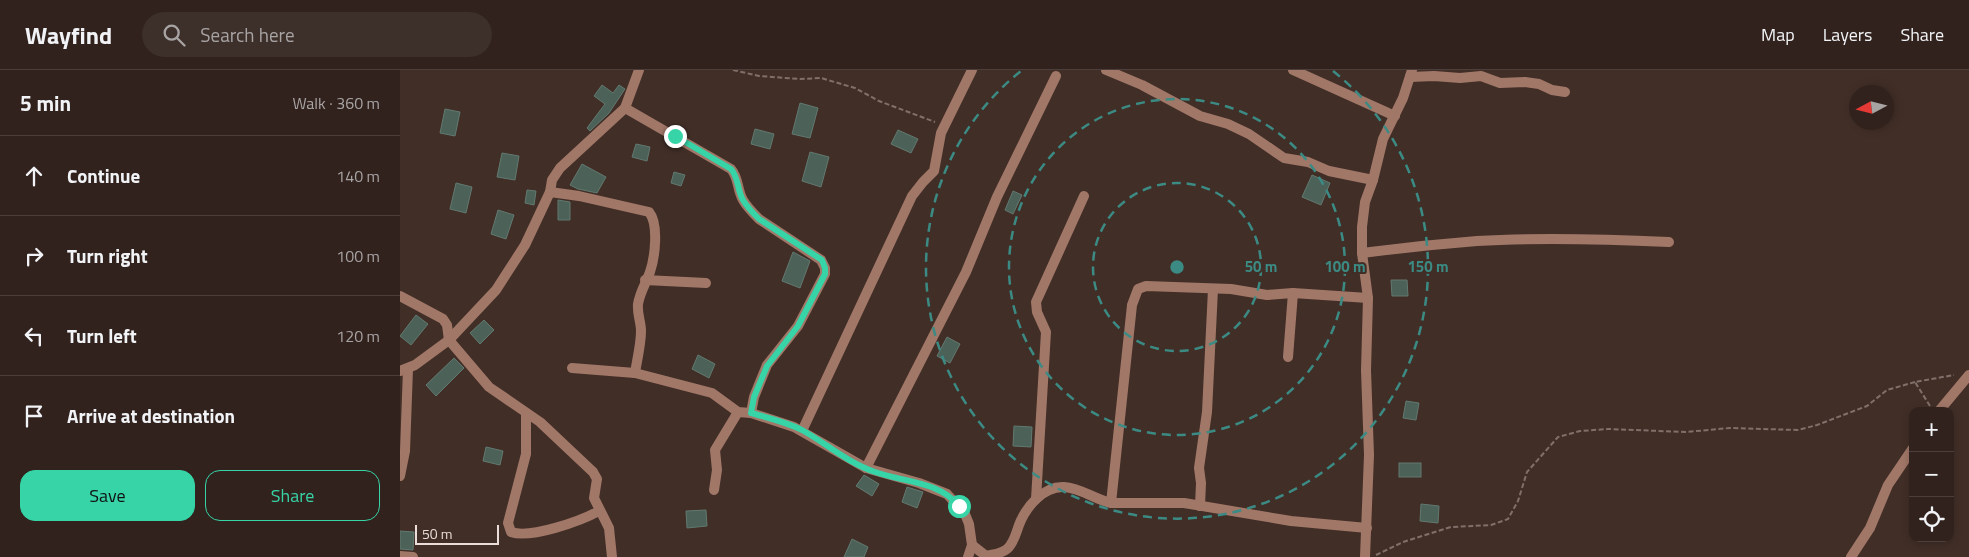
<!DOCTYPE html>
<meta charset="utf-8">
<style>
body{margin:0;font-family:"Titillium Web",sans-serif;background:#3d2f2a;color:#f1f3f6}
.controls{position:absolute;right:15px;bottom:15px;display:grid;overflow:hidden;border-radius:10px;box-shadow:0 2px 8px #0003}
.controls button{width:45px;height:45px;display:grid;place-items:center;padding:0;border:0;border-bottom:1px solid #4c3f3b;background:#31221d;color:#f1f3f6;font:25px sans-serif}
.compass{position:absolute;left:1449px;top:15px;width:45px;height:45px;border-radius:50%;background:#31221d;box-shadow:0 2px 8px #0003;rotate:263deg}
.scale{position:absolute;left:15px;bottom:12px;width:84px;box-sizing:border-box;padding-left:5px;border:2px solid #ebdeda;border-top:0;font-size:14px;line-height:18px;white-space:nowrap;color:#ebdeda;-webkit-text-stroke:4px #412e27;paint-order:stroke}
.stop{position:absolute;width:15px;height:15px;margin:-11px;border:4px solid #36d4a7;border-radius:50%;background:#fff}
.stop.end{background:#36d4a7;border-color:#fff;box-shadow:0 1px 5px #0008}
.list{margin:0;padding:0;list-style:none}
h2{display:flex;justify-content:space-between;align-items:center;height:65px;margin:0;padding:0 20px;font-size:21px}
h2 small{font-size:16px;font-weight:400;color:#a8a4a4}
.list li{display:grid;grid-template-columns:32px 1fr auto;gap:15px;align-items:center;box-sizing:border-box;height:80px;padding:0 20px;border-top:1px solid #4c3f3b}
.list b{display:block;font-size:19px;white-space:nowrap}
.list em{font-size:16px;font-style:normal;color:#a8a4a4}
.actions{display:flex;gap:10px;padding:15px 20px}
.actions a{flex:1;padding:11px 0;border:1px solid #36d4a7;border-radius:15px;text-align:center;font-size:18px;color:#36d4a7}
.actions .main{background:#36d4a7;color:#111}
.icon{flex:none;width:28px;height:28px;fill:none;stroke:currentColor;stroke-width:2;stroke-linecap:round;stroke-linejoin:round}
.map{position:relative;flex:none;width:1569px;height:487px;overflow:hidden}
header{display:flex;align-items:center;gap:30px;box-sizing:border-box;height:70px;padding:0 25px;background:#31221d;border-bottom:1px solid #4c3f3b}
header strong{font-size:24px}
nav{display:flex;gap:28px;margin-inline-start:auto;font-size:18px}
.search{width:350px;height:45px;background:#3d2f2a;display:flex;align-items:center;gap:12px;box-sizing:border-box;padding:0 18px;border-radius:28px;color:#a8a4a4;font-size:19px}
main{display:flex}
aside{flex:1;background:#31221d}
.map>svg:first-child{display:block}
.building{fill:#4c6259;stroke:#627970}
.lines{fill:none;stroke-linecap:round;stroke-linejoin:round}
.path{stroke:#81706a;stroke-width:2;stroke-dasharray:5 2.5;stroke-linecap:butt}
.minor{stroke:#a17768;stroke-width:10}
.route{stroke:#36d4a7;stroke-width:6}
.ring{fill:none;stroke:#3b8b84;stroke-width:2.5;stroke-dasharray:9 6}
.centre{fill:#3b8b84;stroke:#412e27;stroke-width:2.5}
.ring-label{font-size:15px;text-anchor:middle;font-weight:bold;fill:#3b8b84;stroke:#412e27;stroke-width:4;stroke-linejoin:round;paint-order:stroke}
</style>
<header>
<strong>Wayfind</strong>
<div class="search"><svg class="icon" aria-label="search" viewBox="0 0 24 24"><circle cx="10" cy="10" r="6"/><path d="M15 15l6 6"/></svg>Search here</div>
<nav><a>Map</a><a>Layers</a><a>Share</a></nav>
</header>
<main>
<aside>
<h2>5 min<small>Walk · 360 m</small></h2>
<ul class="list">
<li><svg class="icon" aria-label="ahead" viewBox="0 0 24 24"><path d="M12 20V5M6 11l6-6 6 6"/></svg><div><b>Continue</b></div><em>140 m</em></li>
<li><svg class="icon" aria-label="right" viewBox="0 0 24 24"><path d="M7 20v-9h11M14 6l5 5-5 5"/></svg><div><b>Turn right</b></div><em>100 m</em></li>
<li><svg class="icon" aria-label="left" viewBox="0 0 24 24"><path d="M17 20v-9H6M10 6l-5 5 5 5"/></svg><div><b>Turn left</b></div><em>120 m</em></li>
<li><svg class="icon" aria-label="arrive" viewBox="0 0 24 24"><path d="M6 21V4h12l-3 4 3 4H6"/></svg><div><b>Arrive at destination</b></div></li>
</ul>
<div class="actions"><a class="main">Save</a><a>Share</a></div>
</aside>
<div class="map">
<svg width="1569" height="487" viewBox="0 0 1569 487">
<rect width="100%" height="100%" fill="#412e27"/>
<g class="building">
<polygon points="202,15 213,23 219,15 225,19 209,43 190,61 187,58 205,34 194,26"/>
<polygon points="400,33 418,38 410,68 392,64"/>
<polygon points="45,39 60,42 55,66 40,63"/>
<polygon points="355,59 374,64 370,79 351,74"/>
<polygon points="498,60 518,69 511,83 491,74"/>
<polygon points="236,74 250,77 247,91 232,87"/>
<polygon points="410,82 429,87 421,117 402,111"/>
<polygon points="102,83 119,86 115,110 97,107"/>
<polygon points="182,94 206,107 197,123 178,119 170,115"/>
<polygon points="274,102 285,105 281,116 271,113"/>
<polygon points="912,105 930,113 921,135 902,127"/>
<polygon points="56,113 72,117 66,143 50,139"/>
<polygon points="127,120 136,121 134,135 125,133"/>
<polygon points="613,121 622,125 613,144 605,140"/>
<polygon points="158,130 170,132 170,150 158,150"/>
<polygon points="98,140 114,145 106,169 91,164"/>
<polygon points="393,182 410,191 400,218 382,211"/>
<polygon points="991,210 1007,210 1008,226 992,226"/>
<polygon points="16,245 28,254 11,275 0,266"/>
<polygon points="84,250 94,260 80,274 70,263"/>
<polygon points="547,267 560,274 550,293 537,286"/>
<polygon points="298,285 315,294 309,308 292,299"/>
<polygon points="54,288 64,298 36,326 26,315"/>
<polygon points="1006,331 1019,333 1016,350 1003,348"/>
<polygon points="614,356 632,357 631,377 613,376"/>
<polygon points="86,377 103,381 100,395 83,391"/>
<rect x="999" y="393" width="22" height="14"/>
<polygon points="464,405 479,414 472,426 456,416"/>
<polygon points="507,417 523,422 517,438 502,432"/>
<polygon points="1021,434 1039,436 1038,453 1020,451"/>
<polygon points="306,440 307,456 287,458 286,441"/>
<polygon points="0,461 14,462 13,480 0,479"/>
<polygon points="452,469 468,477 464,487 444,487"/>
</g>
<g class="lines">
<g class="path">
<polyline points="333,0 359,6 399,9 421,8 455,18 479,31 535,52"/>
<polyline points="1530,336 1515,312 1554,305"/>
<polyline points="976,485 1003,472 1051,457 1091,455 1108,449 1118,431 1127,402 1158,367 1180,361 1208,359 1286,362 1330,358 1398,360 1417,355 1467,336 1487,320 1515,312"/>
</g>
<g class="minor">
<polyline points="706,0 742,15 800,46 828,54 849,64 884,88 908,92 929,101 973,110"/>
<polyline points="893,0 995,46"/>
<polyline points="1010,7 1034,6 1060,8 1081,6 1100,13 1125,12 1139,14 1152,20 1165,22"/>
<path d="M225,38L331,99C339,108 337,120 343,130C347,137 353,143 359,149L421,190L425,198V204L398,256L367,295L354,327L351,343"/>
<path d="M150,122L179,126L249,142C259,154 255,187 250,202C246,213 240,222 238,234C237,244 241,252 241,261C241,274 237,290 235,303L312,323L338,342L351,343L394,357L466,398L519,413L547,424L565,444L569,454L572,475L568,487"/>
<path d="M962,183C1000,178 1038,174 1077,171C1141,167 1205,169 1269,172"/>
<polyline points="245,210 306,213"/>
<polyline points="0,226 43,249 47,255 49,270 89,317 140,352 193,402 197,409 194,428 209,458 212,487"/>
<polyline points="888,287 893,223"/>
<polyline points="172,298 235,303"/>
<polyline points="0,301 15,295 49,270 96,220 125,175 150,122 152,110 160,98 225,38 239,0"/>
<polyline points="1539,341 1569,305"/>
<path d="M126,344V384L108,453L111,462C130,469 181,451 199,441"/>
<polyline points="402,361 512,126 523,112 534,101 541,63 572,0"/>
<polyline points="466,398 566,202 597,127 656,6"/>
<polyline points="0,406 5,381 8,299"/>
<polyline points="314,420 317,400 315,380 338,342"/>
<polyline points="636,429 646,262 637,242 636,232 684,126"/>
<polyline points="711,433 732,235 738,219 746,216 831,219 867,225 893,223 968,228"/>
<polyline points="800,436 801,413 799,398 807,342 813,219"/>
<path d="M572,475L586,486C594,484 601,484 607,479C614,473 616,463 619,455C626,437 643,416 664,417C681,418 694,429 711,433H784L891,451L967,458"/>
<polyline points="0,486 13,487"/>
<polyline points="965,487 969,385 966,300 968,228 962,183 962,157 965,132 973,110 983,69 1003,28 1012,0"/>
<polyline points="1451,487 1470,458 1488,415 1513,378"/>
</g>
</g>
<g class="lines">
<path class="route" d="M275,66L331,99C339,108 337,120 343,130C347,137 353,143 359,149L422,190L425,198V204L398,256L367,296L354,327L351,343C368,348 386,352 402,360C427,374 448,393 475,402C503,412 539,411 559,436"/>
</g>
<g class="ring">
<circle cx="777" cy="197" r="84"/>
<circle cx="777" cy="197" r="168"/>
<path d="M933 1A251 251 0 1 1 621 1"/>
</g>
<circle cx="777" cy="197" r="8" class="centre"/>
<g class="ring-label">
<text x="861" y="202">50 m</text>
<text x="945" y="202">100 m</text>
<text x="1028" y="202">150 m</text>
</g>
</svg>
<div class="controls">
<button>+</button>
<button>−</button>
<button><svg class="icon" aria-label="locate" viewBox="0 0 24 24"><circle cx="12" cy="12" r="6"/><path d="M12 2v4M12 18v4M2 12h4M18 12h4"/></svg></button>
</div>
<svg class="compass" viewBox="-18 -18 36 36"><path d="M0-13l5 13h-10z" fill="#e53935"/><path d="M0 13l5-13h-10z" fill="#a8a4a4"/></svg>
<div class="scale">50 m</div>
<div class="stop" style="left:559px;top:436px"></div>
<div class="stop end" style="left:275px;top:66px"></div>
</div>
</main>
